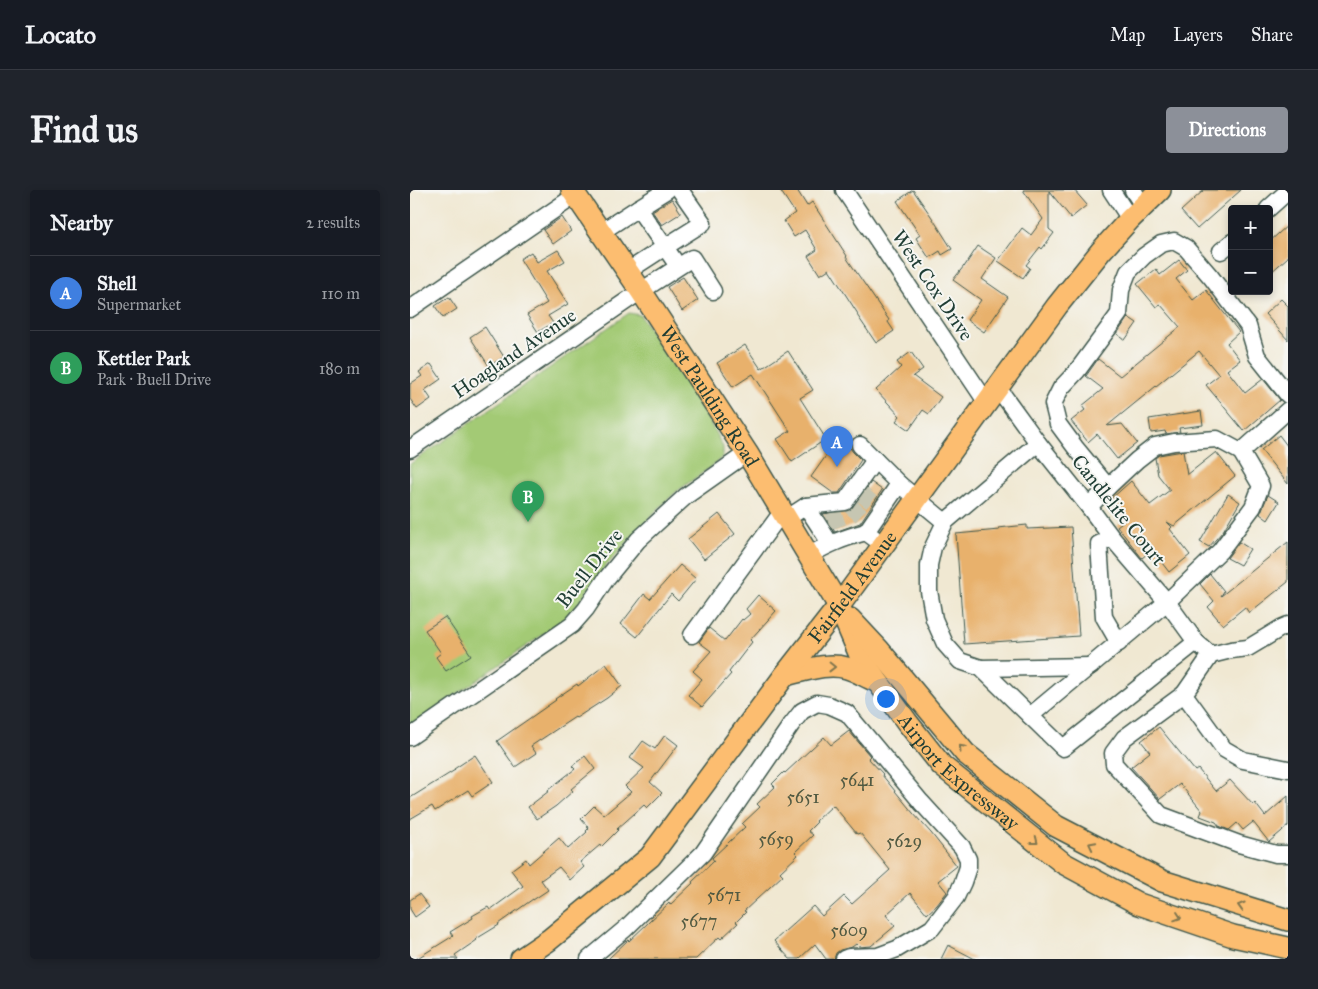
<!DOCTYPE html>
<meta charset="utf-8">
<style>
body{margin:0;font-family:"IM FELL Great Primer",serif;background:#20242c;color:#f1f3f6}
.controls{position:absolute;right:15px;top:15px;display:grid;overflow:hidden;border-radius:5px;box-shadow:0 2px 8px #0003}
.controls button{width:45px;height:45px;display:grid;place-items:center;padding:0;border:0;border-bottom:1px solid #363941;background:#171b24;color:#f1f3f6;font:25px sans-serif}
.you{position:absolute;left:475px;top:508px;width:18px;height:18px;margin:-12px;border:4px solid #fff;border-radius:50%;background:#1a73e8;box-shadow:0 0 0 8px #1a73e833}
.badge{display:grid;place-items:center;width:32px;height:32px;border-radius:50%;background:#8c9099;color:#fff;font-size:16px;font-weight:700}
.pin{position:absolute;translate:-50% -41px;filter:drop-shadow(0 1px 2px #0008)}
.pin::after{content:'';position:absolute;top:26px;width:18px;height:15px;background:inherit;clip-path:polygon(0 0,100% 0,50% 100%)}
.list{margin:0;padding:0;list-style:none}
h2{display:flex;justify-content:space-between;align-items:center;height:65px;margin:0;padding:0 20px;font-size:21px}
h2 small{font-size:16px;font-weight:400;color:#9ea1a6}
.list li{display:grid;grid-template-columns:32px 1fr auto;gap:15px;align-items:center;box-sizing:border-box;height:75px;padding:0 20px;border-top:1px solid #363941}
.list b{display:block;font-size:19px;white-space:nowrap}
.list p{margin:0;font-size:16px;white-space:nowrap;color:#9ea1a6}
.list em{font-size:16px;font-style:normal;color:#9ea1a6}
.map{position:relative;flex:none;width:878px;height:769px;overflow:hidden;border-radius:5px}
header{display:flex;align-items:center;gap:30px;box-sizing:border-box;height:70px;padding:0 25px;background:#171b24;border-bottom:1px solid #363941}
header strong{font-size:24px}
nav{display:flex;gap:28px;margin-inline-start:auto;font-size:18px}
.intro{display:flex;align-items:center;justify-content:space-between;box-sizing:border-box;height:120px;padding:0 30px}
h1{margin:0;font-size:35px}
.button{padding:12px 22px;border-radius:5px;background:#8c9099;color:#fff;font-size:18px;font-weight:700}
main{display:flex;gap:30px;padding:0 30px}
aside{flex:1;background:#171b24;border-radius:5px;box-shadow:0 2px 8px #0003}
.map>svg:first-child{display:block}
.green{fill:#a3ca75;stroke:#618454}
.building{fill:#e8b16c}
.lines{fill:none;stroke-linecap:round;stroke-linejoin:round}
.minor-tunnel{stroke:#c6c6b2;stroke-width:16;stroke-dasharray:16 8;stroke-linecap:butt}
.minor-casing{stroke:#3e574c;stroke-width:19}
.major-casing{stroke:#3e574c;stroke-width:24}
.minor{stroke:#fff;stroke-width:16}
.major{stroke:#fcbd6f;stroke-width:21}
.oneway{stroke:#82774f}
.labels{text-anchor:middle;stroke-width:4;stroke-linejoin:round;paint-order:stroke}
.number-label{font-size:18px;fill:#515a42}
.street-label{font-size:20px;fill:#1f3d34;stroke:#f6f6f2}
</style>
<header>
<strong>Locato</strong>
<nav><a>Map</a><a>Layers</a><a>Share</a></nav>
</header>
<div class="intro"><h1>Find us</h1><a class="button">Directions</a></div>
<main>
<aside>
<h2>Nearby<small>2 results</small></h2>
<ul class="list">
<li><span class="badge" style="background:#3f7fe0">A</span><div><b>Shell</b><p>Supermarket</p></div><em>110 m</em></li>
<li><span class="badge" style="background:#2e9e5b">B</span><div><b>Kettler Park</b><p>Park · Buell Drive</p></div><em>180 m</em></li>
</ul>
</aside>
<div class="map">
<svg width="878" height="769" viewBox="0 0 878 769">
<rect width="100%" height="100%" fill="#f6f6f2"/>
<filter id="ink" filterUnits="userSpaceOnUse"><feTurbulence type="fractalNoise" baseFrequency=".02" numOctaves="2"/><feDisplacementMap in="SourceGraphic" scale="10" xChannelSelector="R" yChannelSelector="G"/><feConvolveMatrix kernelMatrix="1 2 1 2 8 2 1 2 1" color-interpolation-filters="sRGB"/></filter>
<filter id="wash" filterUnits="userSpaceOnUse"><feTurbulence type="fractalNoise" baseFrequency=".0096" numOctaves="4" result="noise"/><feDisplacementMap in="SourceGraphic" scale="20" xChannelSelector="R" yChannelSelector="G"/><feGaussianBlur stdDeviation="1.12" result="paint"/><feColorMatrix in="noise" values="0 0 0 0 0 0 0 0 0 0 0 0 0 0 0 0 0 1.4 0 .05"/><feComposite in="paint" operator="in"/></filter>
<g filter="url(#wash)">
<rect width="100%" height="100%" fill="#f0e8d2"/>
<polygon class="green" points="219,123 230,125 290,214 313,257 313,266 305,274 266,302 246,321 195,377 165,418 155,429 0,537 0,274"/>
<g id="blocks">
<g class="building">
<polygon points="370,0 387,0 397,16 402,12 437,66 436,67 479,130 478,132 484,141 466,153 447,125 448,124 419,79 410,85 398,66 407,60 395,40 384,47 374,31 385,23"/>
<polygon points="503,0 521,26 542,59 532,65 530,61 519,68 506,48 510,45 487,11"/>
<polygon points="613,0 664,0 677,15 661,28 639,1 639,39 644,43 632,59 630,57 616,75 620,78 613,88 588,71 612,38 621,45 633,29"/>
<polygon points="794,0 831,0 787,39 771,21"/>
<polygon points="262,9 271,23 252,35 242,21"/>
<polygon points="152,27 161,41 143,54 133,40"/>
<polygon points="878,35 878,67 859,84 859,52"/>
<polygon points="568,56 586,68 572,89 598,107 574,142 557,130 571,110 543,90 554,76 554,77"/>
<polygon points="148,60 155,71 137,81 158,114 138,126 143,133 128,142 117,125 137,113 110,69 121,62 127,72"/>
<polygon points="769,70 777,80 766,89 783,110 796,100 829,142 817,153 830,170 817,180 835,203 853,189 870,210 834,241 796,195 809,185 789,161 697,236 712,234 727,253 707,269 687,244 678,252 661,231 675,220 672,216 693,199 676,186 688,169 710,186 770,137 750,114 746,117 727,94 746,79 750,85"/>
<polygon points="273,87 288,110 272,121 257,97"/>
<polygon points="39,107 47,119 33,128 25,116"/>
<polygon points="871,109 878,116 878,150 855,124"/>
<polygon points="718,127 727,133 715,150 707,144"/>
<polygon points="75,137 94,167 79,176 60,147"/>
<polygon points="335,155 351,179 378,161 403,200 390,208 416,249 382,272 367,249 380,241 343,184 323,197 307,173"/>
<polygon points="501,162 513,179 503,186 531,207 519,224 513,220 499,240 486,231 490,226 466,200 491,177 487,172"/>
<polygon points="21,174 31,189 15,200 21,209 7,219 0,209 0,194 12,186 9,182"/>
<polygon points="791,221 793,235 769,238 770,242 756,244 755,241 741,243 739,229"/>
<polygon points="869,245 878,257 878,294 851,260"/>
<polygon points="436,254 440,258 443,262 451,270 429,303 423,303 401,287 423,256 431,261"/>
<polygon points="773,261 777,285 806,262 825,286 764,336 757,332 762,337 760,339 780,365 759,382 742,360 732,368 728,363 707,336 716,329 701,309 721,291 740,315 760,300 748,285 745,268 749,265"/>
<polygon points="461,292 472,300 450,333 425,342 413,324 440,320 444,318"/>
<polygon points="818,304 830,312 813,341 799,357 790,352"/>
<polygon points="858,305 869,312 858,330 850,324"/>
<polygon points="309,324 325,344 294,369 278,349"/>
<polygon points="617,335 617,339 661,337 669,446 554,454 546,344 589,340 588,338"/>
<polygon points="829,352 840,359 830,375 817,368"/>
<polygon points="878,352 878,392 839,423 835,417 813,435 798,417 804,411 790,394 800,384 814,401 811,406"/>
<polygon points="270,375 286,389 268,411 261,404 227,447 211,434 234,404 240,409"/>
<polygon points="348,405 366,421 340,450 342,452 319,482 321,484 292,517 278,505 292,489 283,481 301,461 289,452 299,438 315,451 332,429 333,430 340,424 336,419"/>
<polygon points="35,427 61,465 36,481 26,467 31,463 15,440"/>
<polygon points="196,474 212,496 197,508 166,528 165,527 121,556 126,563 105,577 87,551 146,510 145,509 167,494 168,496"/>
<polygon points="749,537 785,581 788,579 806,601 820,590 843,615 845,613 855,626 878,606 878,636 859,652 843,632 833,640 827,633 819,640 809,636 806,632 790,626 792,621 770,594 750,609 721,577 740,562 731,551"/>
<polygon points="439,541 460,566 458,568 473,584 472,585 503,623 521,643 547,676 528,691 537,702 527,715 517,724 500,703 476,725 485,736 461,756 449,757 446,754 442,757 430,760 426,763 424,769 416,769 405,754 389,769 380,769 364,751 403,716 412,726 434,706 442,714 480,680 450,643 447,644 423,615 406,631 407,632 398,641 403,645 385,662 388,665 370,682 373,685 334,721 336,722 326,732 328,733 311,749 309,747 286,769 198,769 218,750 219,751 259,713 260,715 283,693 282,692 304,671 302,668 335,637 332,634 350,617 347,614 365,597 362,594 374,582 375,583 414,547 421,555"/>
<polygon points="255,545 268,555 240,592 252,603 237,618 234,615 207,639 208,640 191,657 190,655 170,672 174,677 160,690 149,677 131,690 138,700 123,710 123,709 88,734 89,735 66,749 67,750 45,765 48,769 6,769 43,746 40,742 63,728 62,726 78,717 80,720 113,696 101,680 116,669 119,674 149,648 158,659 177,642 176,641 179,638 171,629 184,616 194,625 221,602 215,596 234,578 220,568 233,551 245,559"/>
<polygon points="65,565 83,592 62,606 58,600 25,621 22,616 0,629 0,608 45,580 44,579"/>
<polygon points="175,566 185,579 161,599 163,601 146,616 127,629 118,617 139,601 138,600 165,579 162,576"/>
<polygon points="9,704 19,717 5,727 0,719 0,710"/>
<polygon points="538,755 565,769 531,769"/>
</g>
</g>
</g>
<g filter="url(#ink)">
<use href="#blocks" fill-opacity="0" stroke="#3e574c" stroke-width="1"/>
<g class="lines">
<g class="minor-tunnel">
<polyline points="449,302 465,315"/>
<polyline points="439,315 455,329"/>
<polyline points="423,322 430,341"/>
</g>
<g class="minor-casing">
<g id="minor">
<polyline points="257,0 228,18 268,76"/>
<polyline points="434,0 577,213"/>
<polyline points="701,0 720,29"/>
<polyline points="723,0 733,16"/>
<polyline points="858,19 878,1"/>
<polyline points="191,42 228,18"/>
<polyline points="811,61 822,52"/>
<polyline points="218,81 255,57 293,33 270,0"/>
<polyline points="0,119 166,5"/>
<polyline points="588,198 628,253 679,317 702,348 757,412 786,452 801,465"/>
<polyline points="628,253 535,332 523,357 519,375 519,401 524,429 535,454 550,471 571,478 653,558 786,452"/>
<polyline points="450,255 489,294"/>
<polyline points="0,259 231,101 282,68 303,101"/>
<polyline points="831,262 878,220"/>
<polyline points="396,316 420,353"/>
<polyline points="679,317 698,297 665,257 648,234 643,214 651,198 667,181 709,124 711,100 718,82 734,66 751,54 764,51 776,58 801,87 838,136 847,166 878,205"/>
<polyline points="376,329 396,316 435,312 465,270"/>
<polyline points="456,342 489,294 535,332"/>
<polyline points="702,348 689,354 694,427 709,453"/>
<path d="M398,366C419,354 433,348 456,342L464,348"/>
<polyline points="878,435 871,438 838,458 821,460 801,465 774,504 814,559 833,570 878,579"/>
<polyline points="282,445 372,322"/>
<polyline points="571,478 681,476"/>
<polyline points="774,504 714,548 703,563 704,574 751,625 829,654 866,664 878,664"/>
<polyline points="620,526 757,412 810,361 843,317 851,296 831,262 807,249 764,252 745,256 727,270 698,297"/>
<polyline points="0,547 162,435 176,419 196,389 228,350 276,306 337,263"/>
<polyline points="179,769 215,739 293,663 381,535 392,521 407,513 419,515 437,523 511,612 552,657 558,669 558,677 553,692 546,707 522,738 487,759 468,766 439,767 434,769"/>
</g>
</g>
<g class="major-casing">
<g id="major">
<path id="s1" d="M162,0L231,101L337,263L429,416L452,470L497,532L532,576L653,673L729,714L823,746L878,758"/>
<polyline points="440,429 469,460 555,563 646,636 752,691 878,730"/>
<path d="M375,485C394,481 417,472 437,478C447,481 456,487 466,491"/>
<path id="s2" d="M111,769L139,750L240,667L375,485L429,416L647,116L691,61L720,29L750,0"/>
</g>
</g>
<use href="#minor" class="minor"/>
<use href="#major" class="major"/>
</g>
<defs><path id="oneway-chevron" d="M-2-3.5L2.5 0L-2 3.5" fill="none" stroke-width="1.6" stroke-linecap="round" stroke-linejoin="round" transform="scale(1.25)"/></defs>
<g class="oneway">
<use href="#oneway-chevron" transform="translate(422 477) rotate(1)"/>
<use href="#oneway-chevron" transform="translate(552 558) rotate(-132)"/>
<use href="#oneway-chevron" transform="translate(625 651) rotate(38)"/>
<use href="#oneway-chevron" transform="translate(682 655) rotate(-153)"/>
<use href="#oneway-chevron" transform="translate(831 716) rotate(-163)"/>
<use href="#oneway-chevron" transform="translate(768 727) rotate(19)"/>
</g>
</g>
<g class="labels">
<g class="number-label">
<text x="447" y="596">5641</text>
<text x="393" y="613">5651</text>
<text x="366" y="655">5659</text>
<text x="494" y="657">5629</text>
<text x="314" y="711">5671</text>
<text x="289" y="737">5677</text>
<text x="439" y="746">5609</text>
</g>
<g class="street-label">
<text transform="translate(523 95) rotate(56)" y="7">West Cox Drive</text>
<text transform="translate(104 163) rotate(-34)" y="7">Hoagland Avenue</text>
<text dy="7" stroke="none"><textPath href="#s1" startOffset="248">West Paulding Road</textPath></text>
<text transform="translate(709 320) rotate(51)" y="7">Candlelite Court</text>
<text transform="translate(179 378) rotate(-52)" y="7">Buell Drive</text>
<text dy="7" stroke="none"><textPath href="#s2" startOffset="502">Fairfield Avenue</textPath></text>
<text dy="7" stroke="none"><textPath href="#s1" startOffset="702">Airport Expressway</textPath></text>
</g>
</g>
</svg>
<div class="controls">
<button>+</button>
<button>−</button>
</div>
<div class="you"></div>
<div class="pin badge" style="left:427px;top:277px;background:#3f7fe0">A</div>
<div class="pin badge" style="left:118px;top:332px;background:#2e9e5b">B</div>
</div>
</main>
